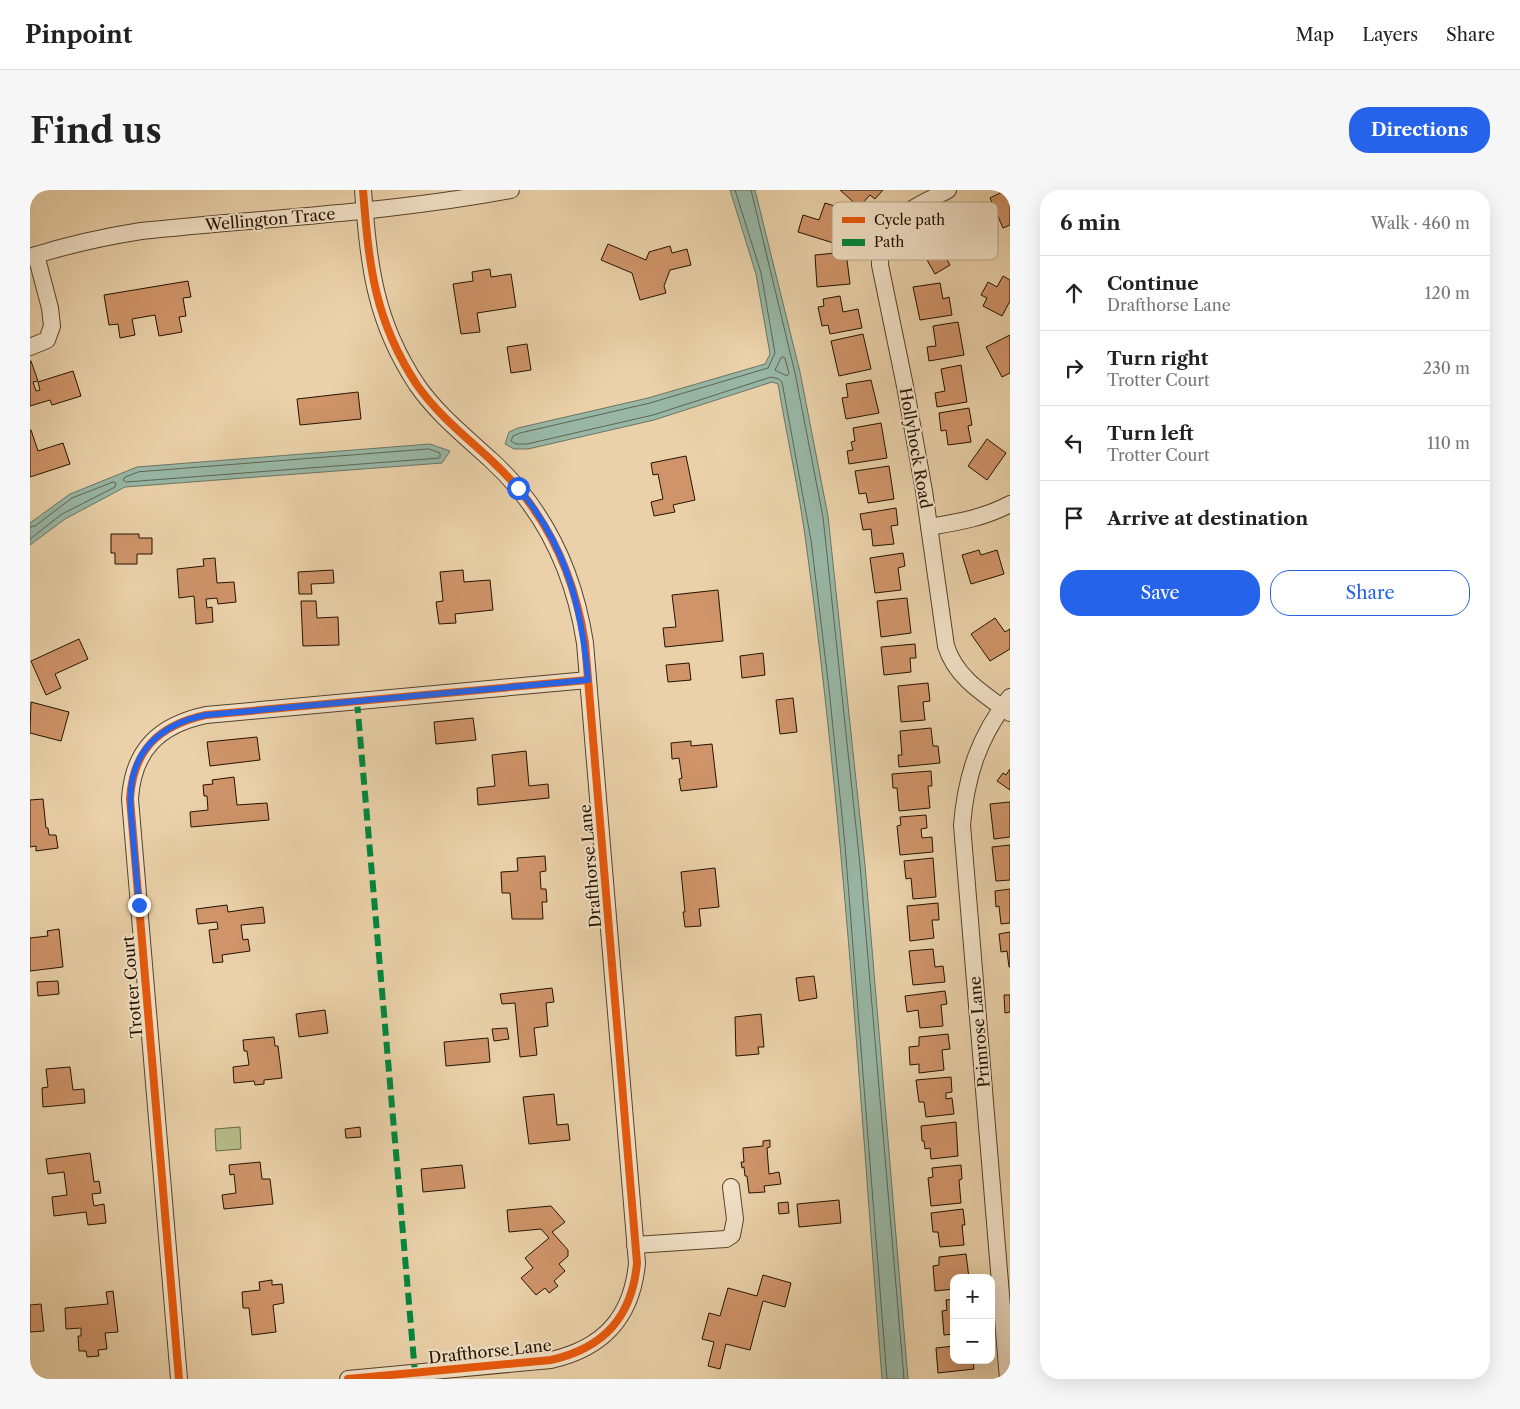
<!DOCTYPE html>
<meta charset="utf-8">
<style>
body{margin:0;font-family:"Libre Caslon Text",serif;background:#f6f6f6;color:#222}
.controls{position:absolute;right:15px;bottom:15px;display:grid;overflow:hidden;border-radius:10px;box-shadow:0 5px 20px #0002}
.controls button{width:45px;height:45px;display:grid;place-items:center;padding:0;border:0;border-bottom:1px solid #e0e0e0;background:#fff;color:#222;font:25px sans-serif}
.stop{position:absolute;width:15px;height:15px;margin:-11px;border:4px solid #2563eb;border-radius:50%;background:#fff}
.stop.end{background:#2563eb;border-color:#fff;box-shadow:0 1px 5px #0008}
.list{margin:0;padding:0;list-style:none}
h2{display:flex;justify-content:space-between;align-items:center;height:65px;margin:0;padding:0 20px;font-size:21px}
h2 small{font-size:16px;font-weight:400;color:#767676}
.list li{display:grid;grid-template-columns:32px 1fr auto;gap:15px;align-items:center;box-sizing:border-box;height:75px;padding:0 20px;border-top:1px solid #e0e0e0}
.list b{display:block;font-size:19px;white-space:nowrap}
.list p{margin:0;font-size:16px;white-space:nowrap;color:#767676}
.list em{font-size:16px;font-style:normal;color:#767676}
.actions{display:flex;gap:10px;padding:15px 20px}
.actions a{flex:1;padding:11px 0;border:1px solid #2563eb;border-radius:20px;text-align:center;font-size:18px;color:#2563eb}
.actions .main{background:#2563eb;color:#fff}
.icon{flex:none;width:28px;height:28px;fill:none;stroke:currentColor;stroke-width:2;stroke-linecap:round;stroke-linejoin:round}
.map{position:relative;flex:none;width:980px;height:1189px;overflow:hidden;border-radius:20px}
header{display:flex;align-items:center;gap:30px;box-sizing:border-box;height:70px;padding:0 25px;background:#fff;border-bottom:1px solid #e0e0e0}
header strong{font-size:24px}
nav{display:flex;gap:28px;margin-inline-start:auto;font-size:18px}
.intro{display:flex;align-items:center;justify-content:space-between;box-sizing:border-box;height:120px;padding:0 30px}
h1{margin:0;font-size:35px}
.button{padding:12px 22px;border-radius:20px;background:#2563eb;color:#fff;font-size:18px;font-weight:700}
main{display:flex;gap:30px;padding:0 30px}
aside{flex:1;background:#fff;border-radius:20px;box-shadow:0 5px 20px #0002}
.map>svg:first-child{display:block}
.green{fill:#b5bc89;stroke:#6c6744}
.water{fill:#98b7a6;stroke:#6a7564}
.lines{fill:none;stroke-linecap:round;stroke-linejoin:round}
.shore{stroke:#5e6453;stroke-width:1}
.building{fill:#cf9469;stroke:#241200}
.minor-casing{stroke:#56422a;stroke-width:18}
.minor{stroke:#f1e1c7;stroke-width:16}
.quiet{stroke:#00873e;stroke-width:6;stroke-dasharray:12 6;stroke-linecap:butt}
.cycleway-casing{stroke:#f1e1c7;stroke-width:11}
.cycleway{stroke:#e8590c;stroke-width:8}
.route{stroke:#2563eb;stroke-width:6}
.labels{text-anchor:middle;stroke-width:4;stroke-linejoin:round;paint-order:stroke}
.street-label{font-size:16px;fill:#241200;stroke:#f1e1c7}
.key{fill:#f1e1c7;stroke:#b4a38b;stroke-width:1}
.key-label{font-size:14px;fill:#241200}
</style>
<header>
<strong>Pinpoint</strong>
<nav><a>Map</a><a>Layers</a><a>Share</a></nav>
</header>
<div class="intro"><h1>Find us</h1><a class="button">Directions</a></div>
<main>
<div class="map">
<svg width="980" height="1189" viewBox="0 0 980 1189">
<rect width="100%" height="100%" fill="#ead1a9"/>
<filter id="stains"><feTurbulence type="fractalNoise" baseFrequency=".004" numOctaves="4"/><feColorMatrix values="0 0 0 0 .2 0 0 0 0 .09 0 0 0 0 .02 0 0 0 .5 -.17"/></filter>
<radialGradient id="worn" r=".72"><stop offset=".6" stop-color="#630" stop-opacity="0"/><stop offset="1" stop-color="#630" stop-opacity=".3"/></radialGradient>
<polygon class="green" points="210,937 211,959 186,961 185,939"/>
<g class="water">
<path d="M700,0H725L770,182L798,326L835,675L878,1189H852C830,910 814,630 776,353C769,300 757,247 748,194L742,192L624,230L498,259H484L475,254L479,242L488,238L618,208L735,174L740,164L726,84Z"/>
<polygon points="400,254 420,261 412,273 95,297 35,329 0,355 0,333 40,304 107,277"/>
</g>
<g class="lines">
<g class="shore">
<polyline points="705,0 731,83 745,163 738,178 620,213 490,243 483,246 481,251 486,254 497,254 623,225 741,187 749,189 752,192 781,350 799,499 815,655 857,1189"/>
<polyline points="721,0 765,183 793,327 830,675 874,1189"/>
<polygon points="753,167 755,168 759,183 757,186 745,180 751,168"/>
<polygon points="399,259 410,263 410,268 96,292 93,290 95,287 108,282"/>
<polyline points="0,337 5,336 42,308 83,292 86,293 85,297 32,324 0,349"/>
</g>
</g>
<g class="building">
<polygon points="810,0 853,0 845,9 840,5 829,17"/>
<polygon points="976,0 980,0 980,35 973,38 960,8"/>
<polygon points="954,12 968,45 957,50 955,46 938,53 928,31 940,26 937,19"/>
<polygon points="795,13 821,21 810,55 768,42 773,25 789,30"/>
<polygon points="915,37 927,59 915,66 920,75 905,84 885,49 899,42 901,45"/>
<polygon points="578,54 616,70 619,62 640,56 642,63 657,59 661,75 640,80 634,96 636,103 610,110 602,83 571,70"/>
<polygon points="816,62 820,94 787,97 785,65"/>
<polygon points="460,79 461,87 481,84 486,117 447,123 450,142 431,144 423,94 443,91 442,82"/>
<polygon points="973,86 980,90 980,111 972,126 953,116 957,108 951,105 958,92 967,97"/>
<polygon points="158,91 161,107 153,108 156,126 149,127 152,142 129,146 125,125 102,129 105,145 90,148 88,134 79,135 74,105"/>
<polygon points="910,93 913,109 919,107 922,125 890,130 883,97"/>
<polygon points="810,106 813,122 828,119 832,138 800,144 798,135 792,136 788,117 794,116 793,109"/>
<polygon points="928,132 934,165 899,171 897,157 906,156 903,136"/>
<polygon points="833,144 841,179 809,186 801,151"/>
<polygon points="980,145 980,183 972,187 956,157"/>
<polygon points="497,154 501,180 481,183 477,157"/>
<polygon points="0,171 1,171 8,191 3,192 6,201 10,200 8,192 43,181 51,206 22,215 20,210 0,216"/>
<polygon points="931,175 937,212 907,217 905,203 915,201 911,179"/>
<polygon points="841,190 849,223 816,229 812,208 818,207 816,194"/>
<polygon points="328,202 331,229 270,235 267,209"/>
<polygon points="939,218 942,235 938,236 941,252 918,255 916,240 911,241 909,223"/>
<polygon points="851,233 857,268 819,274 817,261 823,260 821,252 825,251 823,238"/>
<polygon points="0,240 1,240 8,261 33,253 40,274 0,287"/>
<polygon points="957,249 976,263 957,290 938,276"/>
<polygon points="656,266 665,310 643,315 645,322 624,326 621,312 633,309 628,284 623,285 621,273"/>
<polygon points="859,276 864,309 838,313 836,303 829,304 825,281"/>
<polygon points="866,318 868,335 861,336 864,354 843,356 841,339 833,340 830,324"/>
<polygon points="81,344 109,344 109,348 122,348 122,364 107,364 107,374 85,374 85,363 81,363"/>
<polygon points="949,360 951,365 967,360 974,384 941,394 932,365"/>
<polygon points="873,363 875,376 868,378 871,400 845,403 840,368"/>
<polygon points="185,368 187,393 204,392 206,412 188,414 187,408 176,409 177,418 182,417 183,432 166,434 164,406 149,408 147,379 174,376 173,369"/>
<polygon points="303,380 304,393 281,394 282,404 269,404 268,382"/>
<polygon points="433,380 434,392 460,390 463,420 425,424 426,433 409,434 406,412 413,411 410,382"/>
<polygon points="688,400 693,451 635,457 633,438 646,437 642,405"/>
<polygon points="877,408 881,443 851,447 847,411"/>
<polygon points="271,411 286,411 287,428 308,427 309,455 273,456"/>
<polygon points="965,428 975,442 980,439 980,459 960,471 941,444"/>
<polygon points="49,449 58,469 25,484 31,498 16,505 1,471"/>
<polygon points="885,454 886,468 880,468 881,482 854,485 851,457"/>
<polygon points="733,463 735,485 712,488 710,466"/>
<polygon points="659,473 661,490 638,492 636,475"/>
<polygon points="898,493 900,511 893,512 895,530 871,532 868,496"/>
<polygon points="763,508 767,542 750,544 746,510"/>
<polygon points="1,512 39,522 31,551 0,543"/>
<polygon points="443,528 446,550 406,554 404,532"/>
<polygon points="901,538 903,556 908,556 910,573 869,577 868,565 872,565 870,541"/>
<polygon points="227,547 230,570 180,576 177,552"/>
<polygon points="661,551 661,556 682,554 687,597 651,601 649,589 652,588 649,568 642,569 641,553"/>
<polygon points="496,561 499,596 518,594 519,608 448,615 447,598 465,596 462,565"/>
<polygon points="980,579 980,600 967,591 973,583 976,585"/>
<polygon points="901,581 902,596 898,596 900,618 869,621 867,598 863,598 862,584"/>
<polygon points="204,587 207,615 237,613 239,630 161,637 160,622 178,620 177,606 174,606 173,595 183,594 182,590"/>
<polygon points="13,609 16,638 18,638 19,645 26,645 28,658 6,661 6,656 0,657 0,610"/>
<polygon points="980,612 980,647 964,649 960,614"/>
<polygon points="896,625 897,638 891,639 892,648 902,647 903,662 870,665 867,636 871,635 870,627"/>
<polygon points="980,655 980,690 966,691 962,657"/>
<polygon points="515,666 516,681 510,682 511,699 516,699 517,712 512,712 513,729 482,729 480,703 472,703 471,682 488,681 487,668"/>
<polygon points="903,668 906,707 883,709 881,688 876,689 874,671"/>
<polygon points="685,678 689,717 669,719 671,736 655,737 653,722 655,722 651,682"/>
<polygon points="980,699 980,733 971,734 969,716 966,717 965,701"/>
<polygon points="908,713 909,730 902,730 904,748 880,751 877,716"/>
<polygon points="197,715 198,722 233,717 235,733 211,735 213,750 218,749 220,761 192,765 193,772 183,773 179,740 188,739 187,732 168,734 166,719"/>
<polygon points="29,739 33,777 0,781 0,748 18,746 17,741"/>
<polygon points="980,742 980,777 979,777 977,761 971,762 969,744"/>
<polygon points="903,759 905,777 913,776 915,792 883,795 879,761"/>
<polygon points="784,786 787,808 769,811 766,788"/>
<polygon points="28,791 29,804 8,806 7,792"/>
<polygon points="522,798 524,812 516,813 518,836 504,838 507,865 490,867 485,813 472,814 470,804"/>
<polygon points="915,801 917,814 911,815 913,836 890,838 888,820 877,822 875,806"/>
<polygon points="974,805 980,805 980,822 975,823"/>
<polygon points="295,820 298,843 269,847 266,824"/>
<polygon points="731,824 734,857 728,857 729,864 706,866 705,827"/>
<polygon points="477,838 479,849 464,851 462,839"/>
<polygon points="918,844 920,859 912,860 914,880 889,883 889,874 880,875 879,857 889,856 889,847"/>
<polygon points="244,847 245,856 248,856 252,888 234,890 234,894 225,895 224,891 204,893 203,877 219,875 217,861 214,861 213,850"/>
<polygon points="458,848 460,872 416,876 414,852"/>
<polygon points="40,877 43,900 54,899 55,913 13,917 12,898 18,897 16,879"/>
<polygon points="921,887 922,902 916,903 916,909 922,908 924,924 896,927 894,912 889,912 886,890"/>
<polygon points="524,904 527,935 538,934 540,950 499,954 493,907"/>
<polygon points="926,932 928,966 901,969 900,958 895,959 894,951 892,951 891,936"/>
<polygon points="330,937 331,947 316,948 315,939"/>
<polygon points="740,950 740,957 737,958 739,984 749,982 751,994 734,996 735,1002 719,1003 717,986 715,986 714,977 712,978 711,972 714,972 713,960 713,958 733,956 733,951"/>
<polygon points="60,963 64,992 69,991 71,1003 62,1004 64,1016 74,1014 76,1033 58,1035 56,1022 24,1026 22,1007 37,1005 34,982 18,984 16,969"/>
<polygon points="230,972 232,989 240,989 243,1014 194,1019 192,1005 206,1003 204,984 200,985 199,975"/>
<polygon points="432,975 435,998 393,1002 391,979"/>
<polygon points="931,975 932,989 929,990 931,1013 901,1016 898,988 903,987 902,978"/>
<polygon points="809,1010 811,1033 769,1037 767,1014"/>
<polygon points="758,1012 759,1023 749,1024 748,1013"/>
<polygon points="521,1016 535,1032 522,1042 538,1060 538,1066 529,1074 535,1081 524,1091 528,1096 519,1103 515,1098 506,1105 491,1088 503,1078 495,1068 519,1048 511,1039 479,1042 477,1020"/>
<polygon points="933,1019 935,1035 932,1035 934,1055 910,1057 908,1042 903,1042 901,1023"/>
<polygon points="936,1064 939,1088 924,1088 924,1099 905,1101 903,1076 909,1075 909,1067"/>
<polygon points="733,1085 761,1093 755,1117 733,1111 720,1160 696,1154 690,1179 678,1176 684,1152 672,1149 679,1123 690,1126 698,1098 727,1106"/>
<polygon points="242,1090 242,1095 252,1094 254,1113 243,1115 246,1142 222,1145 219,1118 213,1118 212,1102 230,1100 229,1092"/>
<polygon points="83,1101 88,1142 75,1143 77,1159 68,1160 69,1166 57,1167 56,1161 49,1161 48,1146 51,1146 51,1138 36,1139 35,1118 78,1114 76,1102"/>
<polygon points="924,1109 924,1144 914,1145 912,1121 917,1120 916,1110"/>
<polygon points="11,1114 14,1141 0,1142 0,1115"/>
<polygon points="924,1156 924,1170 943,1170 944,1179 908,1183 906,1158"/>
</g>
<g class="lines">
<g class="minor-casing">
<g id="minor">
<path d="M918,0C884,18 850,29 850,75L875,196L894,301L916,456C926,488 954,504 980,523"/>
<path d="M0,67C37,55 73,47 111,41C234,28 359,23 481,0"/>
<polyline points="0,157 17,150 22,136 20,118 6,65"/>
<path d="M899,337C928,332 954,328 980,314"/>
<polyline points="605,1055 696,1049 702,1045 705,1029 701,997"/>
<path d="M149,1189L100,609C103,560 129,535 176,525L558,490"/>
<path d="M318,1189L521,1170C574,1158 602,1127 607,1073L555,453C544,382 514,319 462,271C435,246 408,225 387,195C344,130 339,75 333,0"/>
<path d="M978,1189L932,635C936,586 949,546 980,507"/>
</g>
</g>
<use href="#minor" class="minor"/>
<polyline class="quiet" points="327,511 385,1183"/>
<g class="cycleway-casing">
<g id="cycleway">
<path d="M149,1189L100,609C103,560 129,535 176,525L558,490"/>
<path d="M318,1189L521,1170C574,1158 602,1127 607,1073L555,453C544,382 514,319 462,271C435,246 408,225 387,195C344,130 339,75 333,0"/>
</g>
</g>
<use href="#cycleway" class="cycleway"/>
</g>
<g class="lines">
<path class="route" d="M109,715C107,692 105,669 103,646C102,631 99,615 101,600C104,556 136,533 176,525L558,490C552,418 536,354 488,298"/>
</g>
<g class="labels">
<g class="street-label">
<text transform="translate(240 29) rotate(-5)" y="6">Wellington Trace</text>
<text transform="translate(886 258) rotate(80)" y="6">Hollyhock Road</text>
<text transform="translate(560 676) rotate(-95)" y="6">Drafthorse Lane</text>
<text transform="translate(102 797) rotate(-95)" y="6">Trotter Court</text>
<text transform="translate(949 842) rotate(-95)" y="6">Primrose Lane</text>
<text transform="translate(460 1161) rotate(-6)" y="6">Drafthorse Lane</text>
</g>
</g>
<rect x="802" y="12" width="166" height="58" rx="8" class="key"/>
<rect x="812" y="27" width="23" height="6" fill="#e8590c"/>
<rect x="812" y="49" width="23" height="7" fill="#00873e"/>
<g class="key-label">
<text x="844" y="35">Cycle path</text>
<text x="844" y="57">Path</text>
</g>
<rect width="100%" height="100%" filter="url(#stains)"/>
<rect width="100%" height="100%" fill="url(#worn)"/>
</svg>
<div class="controls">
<button>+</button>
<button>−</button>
</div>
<div class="stop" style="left:488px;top:298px"></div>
<div class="stop end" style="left:109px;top:715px"></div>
</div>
<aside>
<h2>6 min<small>Walk · 460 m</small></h2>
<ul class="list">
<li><svg class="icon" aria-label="ahead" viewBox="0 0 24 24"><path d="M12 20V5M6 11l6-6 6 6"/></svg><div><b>Continue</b><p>Drafthorse Lane</p></div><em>120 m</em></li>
<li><svg class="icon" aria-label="right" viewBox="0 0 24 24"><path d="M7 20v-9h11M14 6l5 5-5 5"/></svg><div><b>Turn right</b><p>Trotter Court</p></div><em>230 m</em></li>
<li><svg class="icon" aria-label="left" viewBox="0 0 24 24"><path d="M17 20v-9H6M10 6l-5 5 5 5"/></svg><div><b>Turn left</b><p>Trotter Court</p></div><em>110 m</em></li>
<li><svg class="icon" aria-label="arrive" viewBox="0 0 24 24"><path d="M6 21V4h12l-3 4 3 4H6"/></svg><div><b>Arrive at destination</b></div></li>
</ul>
<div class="actions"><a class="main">Save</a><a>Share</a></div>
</aside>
</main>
